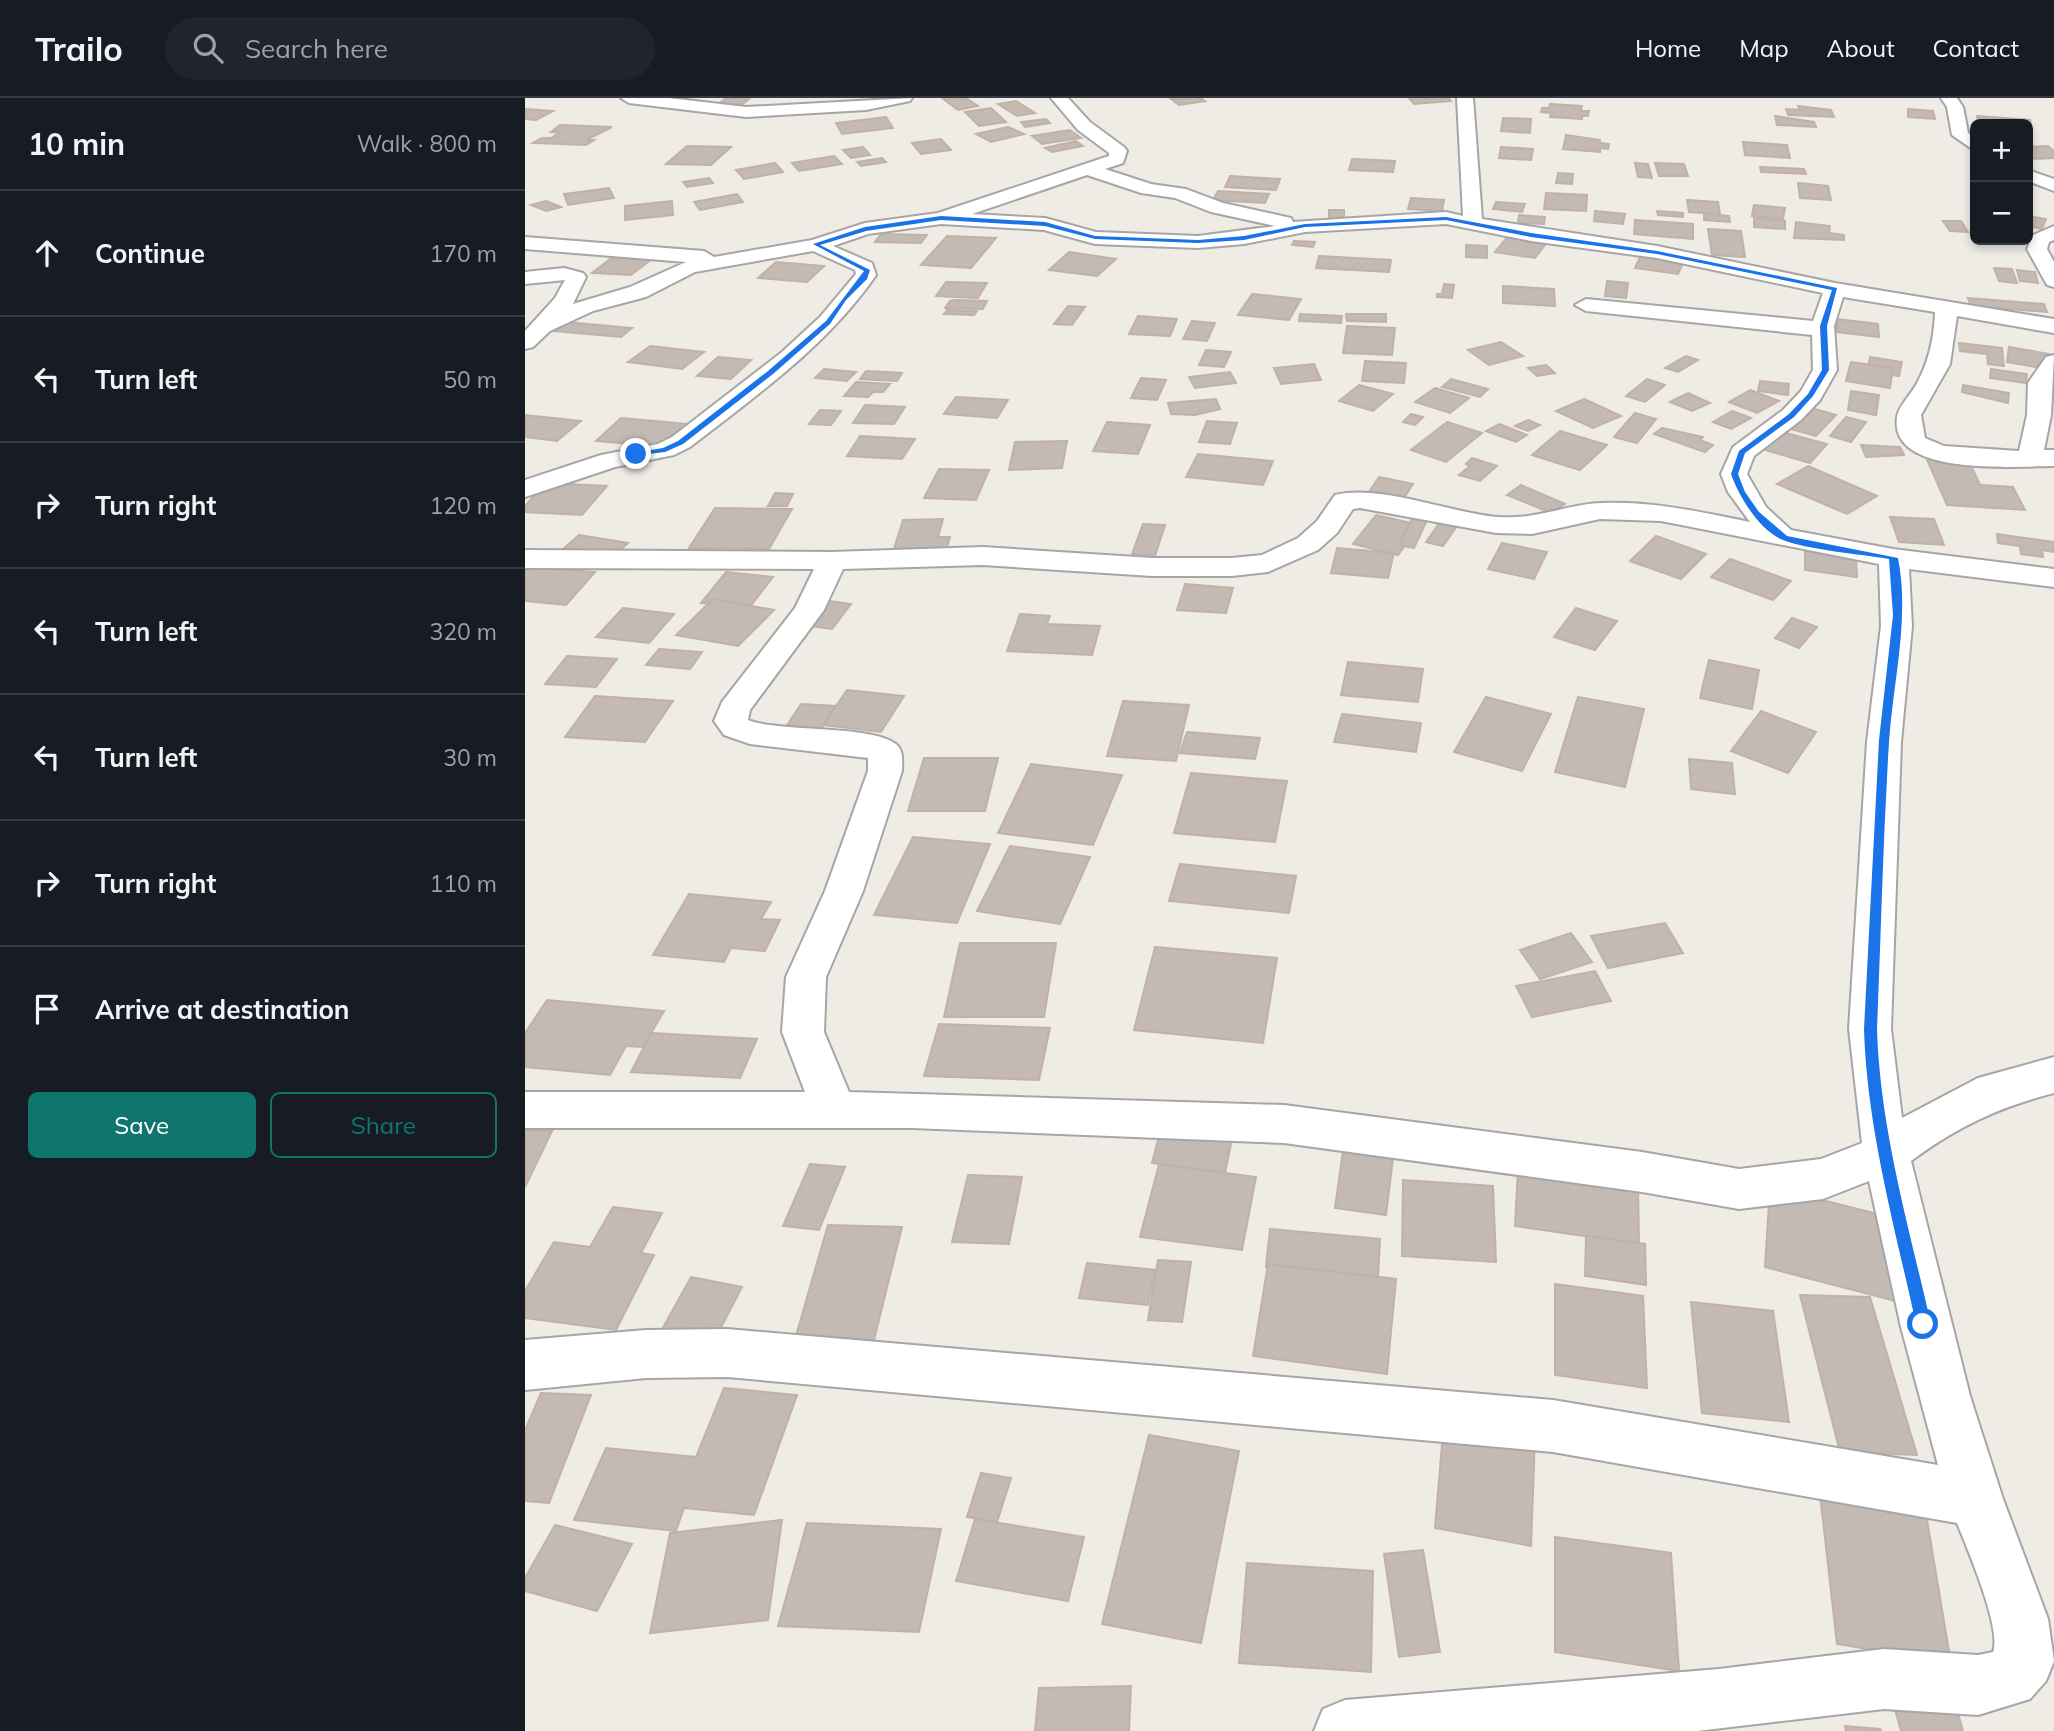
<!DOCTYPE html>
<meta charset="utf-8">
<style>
body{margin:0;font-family:Mulish,sans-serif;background:#20242c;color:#f1f3f6}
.controls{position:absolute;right:21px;top:21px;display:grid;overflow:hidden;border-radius:10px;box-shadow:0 4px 10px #0003}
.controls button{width:63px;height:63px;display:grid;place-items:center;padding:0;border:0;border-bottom:2px solid #363941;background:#171b24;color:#f1f3f6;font:35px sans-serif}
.stop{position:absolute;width:21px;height:21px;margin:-16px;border:5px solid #1a73e8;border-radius:50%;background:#fff}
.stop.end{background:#1a73e8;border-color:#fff;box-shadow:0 2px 7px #0008}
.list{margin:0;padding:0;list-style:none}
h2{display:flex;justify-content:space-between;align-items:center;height:91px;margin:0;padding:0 28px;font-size:30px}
h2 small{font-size:23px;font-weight:400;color:#9ea1a6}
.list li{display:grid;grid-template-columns:46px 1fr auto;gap:21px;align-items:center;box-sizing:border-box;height:126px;padding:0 28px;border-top:2px solid #363941}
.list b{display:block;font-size:26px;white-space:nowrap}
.list em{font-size:23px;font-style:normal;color:#9ea1a6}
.actions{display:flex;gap:14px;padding:21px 28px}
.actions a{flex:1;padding:16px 0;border:2px solid #0f766e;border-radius:10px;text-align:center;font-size:24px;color:#0f766e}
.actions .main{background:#0f766e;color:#fff}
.icon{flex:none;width:38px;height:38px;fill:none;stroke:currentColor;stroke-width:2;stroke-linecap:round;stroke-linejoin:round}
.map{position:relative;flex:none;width:1529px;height:1633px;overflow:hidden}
header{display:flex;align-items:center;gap:42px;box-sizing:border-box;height:98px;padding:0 35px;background:#171b24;border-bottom:2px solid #363941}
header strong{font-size:33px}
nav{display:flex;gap:38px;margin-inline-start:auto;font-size:24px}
.search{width:490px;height:63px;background:#20242c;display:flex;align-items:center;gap:18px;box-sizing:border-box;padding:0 24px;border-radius:38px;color:#9ea1a6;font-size:26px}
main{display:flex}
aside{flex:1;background:#171b24}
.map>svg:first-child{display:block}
.building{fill:#c4bab4;stroke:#c1b1a7;stroke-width:2}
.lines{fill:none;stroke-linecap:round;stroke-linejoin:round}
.street-casing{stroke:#a6a6a6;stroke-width:4}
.street{fill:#fff;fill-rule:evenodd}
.route{fill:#1a73e8}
</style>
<header>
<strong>Trailo</strong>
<div class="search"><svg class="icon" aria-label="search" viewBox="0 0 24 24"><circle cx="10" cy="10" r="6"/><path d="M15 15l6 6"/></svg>Search here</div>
<nav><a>Home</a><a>Map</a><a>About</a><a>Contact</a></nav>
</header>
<main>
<aside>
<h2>10 min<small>Walk · 800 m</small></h2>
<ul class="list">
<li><svg class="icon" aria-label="ahead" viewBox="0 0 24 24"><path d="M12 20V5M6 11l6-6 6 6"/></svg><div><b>Continue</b></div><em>170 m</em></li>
<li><svg class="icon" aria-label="left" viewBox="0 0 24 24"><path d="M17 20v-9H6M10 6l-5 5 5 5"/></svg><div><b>Turn left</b></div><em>50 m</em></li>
<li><svg class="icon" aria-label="right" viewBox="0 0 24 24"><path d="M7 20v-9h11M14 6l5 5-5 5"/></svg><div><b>Turn right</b></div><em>120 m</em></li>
<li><svg class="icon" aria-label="left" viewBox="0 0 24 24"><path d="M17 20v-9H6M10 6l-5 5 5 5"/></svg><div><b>Turn left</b></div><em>320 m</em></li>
<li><svg class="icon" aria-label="left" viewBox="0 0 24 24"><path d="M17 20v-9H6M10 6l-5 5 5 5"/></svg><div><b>Turn left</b></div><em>30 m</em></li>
<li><svg class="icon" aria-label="right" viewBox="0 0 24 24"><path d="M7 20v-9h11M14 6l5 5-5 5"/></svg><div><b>Turn right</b></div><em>110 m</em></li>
<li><svg class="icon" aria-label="arrive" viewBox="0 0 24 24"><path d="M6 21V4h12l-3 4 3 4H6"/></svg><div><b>Arrive at destination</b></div></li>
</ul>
<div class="actions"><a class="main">Save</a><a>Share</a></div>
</aside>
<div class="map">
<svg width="1529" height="1633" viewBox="0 0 1529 1633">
<rect width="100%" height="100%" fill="#efebe5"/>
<g class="building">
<polygon points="201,0 225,0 217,7 193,6"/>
<polygon points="417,0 441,0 453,8 433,12"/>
<polygon points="676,0 680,3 654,7 646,1"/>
<polygon points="884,0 923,0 926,3 889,6"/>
<polygon points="491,3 510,15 492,18 473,6"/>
<polygon points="1025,6 1057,8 1056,13 1064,13 1063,18 1057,18 1057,21 1025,19 1026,15 1016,14 1017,10 1024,10"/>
<polygon points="1273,8 1306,12 1309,19 1263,17 1261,11 1275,12"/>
<polygon points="466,10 481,24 454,28 440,14"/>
<polygon points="0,11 28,13 11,22 0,21"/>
<polygon points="1383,11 1408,13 1410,21 1383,19"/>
<polygon points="1250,18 1289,24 1291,29 1252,27"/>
<polygon points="1452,18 1505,22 1507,31 1503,31 1503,26 1454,26"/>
<polygon points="361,19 368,30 317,36 311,25"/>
<polygon points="978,20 1006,21 1005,35 976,33"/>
<polygon points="521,21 525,25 500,29 496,24"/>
<polygon points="35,27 87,29 61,42 69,42 61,47 8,45 17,40 26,40 35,34 26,34"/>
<polygon points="483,29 499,36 466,44 451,36"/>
<polygon points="545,32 556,40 517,46 507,38"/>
<polygon points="1041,37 1075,42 1075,45 1084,46 1083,51 1075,50 1075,54 1038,51"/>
<polygon points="416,41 426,52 396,56 387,45"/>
<polygon points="551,43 558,48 527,54 520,50"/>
<polygon points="1218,44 1262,47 1265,60 1220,57"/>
<polygon points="162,48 206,49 186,67 141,66"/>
<polygon points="1523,48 1529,53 1529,60 1510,61 1503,55 1503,49"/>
<polygon points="338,49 345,57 326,60 318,52"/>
<polygon points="976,49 1008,51 1006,62 974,60"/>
<polygon points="309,58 317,66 274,73 267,65"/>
<polygon points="357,60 361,64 336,68 332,64"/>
<polygon points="827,61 870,63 868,74 824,72"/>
<polygon points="250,65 258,74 219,81 211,72"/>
<polygon points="1110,65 1123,66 1127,80 1113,79"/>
<polygon points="1130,65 1159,66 1163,78 1134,78"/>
<polygon points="1235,69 1279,71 1281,76 1236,74"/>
<polygon points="1033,75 1048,76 1047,86 1031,85"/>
<polygon points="705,78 755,81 751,92 700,89"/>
<polygon points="184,80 188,85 162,89 158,84"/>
<polygon points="1273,85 1303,88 1306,102 1275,100"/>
<polygon points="84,90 89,100 43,107 39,96"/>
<polygon points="693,93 744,96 740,105 688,102"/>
<polygon points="1021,95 1062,97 1061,113 1019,111"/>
<polygon points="212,96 218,104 175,112 169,104"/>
<polygon points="886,100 919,102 917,113 883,111"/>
<polygon points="1162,102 1193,104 1195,116 1164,114"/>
<polygon points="21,103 36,109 21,113 6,107"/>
<polygon points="147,103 148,117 100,122 100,108"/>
<polygon points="971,104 1000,106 997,114 968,111"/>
<polygon points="1229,107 1260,110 1258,121 1227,118"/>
<polygon points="804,112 819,112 819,122 804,121"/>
<polygon points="1070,113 1100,116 1098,126 1069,123"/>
<polygon points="1132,113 1158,115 1158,119 1133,117"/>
<polygon points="1179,116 1204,118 1205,124 1179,122"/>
<polygon points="994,117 1020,119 1019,126 993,125"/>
<polygon points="1503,118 1521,121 1517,131 1503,128"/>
<polygon points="1229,120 1260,123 1260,131 1229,129"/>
<polygon points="1110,122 1168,126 1168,141 1109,136"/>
<polygon points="1418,123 1436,123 1443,134 1425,133"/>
<polygon points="1271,124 1305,128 1304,135 1319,137 1319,142 1269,140"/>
<polygon points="1183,131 1216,133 1220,159 1187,157"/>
<polygon points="356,136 402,137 396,145 350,144"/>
<polygon points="984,137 1023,143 1010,160 970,154"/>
<polygon points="422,138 471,140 446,170 396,167"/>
<polygon points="769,143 790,144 788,149 767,147"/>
<polygon points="941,147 962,148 962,160 941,159"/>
<polygon points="544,154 591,161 572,178 524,172"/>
<polygon points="1116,157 1159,163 1153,176 1110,170"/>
<polygon points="89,158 128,160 106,177 67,175"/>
<polygon points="794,158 866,162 864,174 791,170"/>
<polygon points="251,164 299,168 282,184 233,180"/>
<polygon points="1469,170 1487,171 1492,185 1474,183"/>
<polygon points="1492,172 1510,174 1513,185 1495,183"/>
<polygon points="1082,183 1103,185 1101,200 1080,198"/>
<polygon points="421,184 462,185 453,200 411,198"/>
<polygon points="919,186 929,187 927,200 912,199 912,196 917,196"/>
<polygon points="978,188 1029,191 1030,208 978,205"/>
<polygon points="727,196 776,201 764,222 713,217"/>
<polygon points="1443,200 1519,206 1522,214 1446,208"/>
<polygon points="430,202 462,203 458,211 420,210 425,203"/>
<polygon points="543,208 560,209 547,227 529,226"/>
<polygon points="422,212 452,213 449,217 419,216"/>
<polygon points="775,216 817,218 816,225 774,223"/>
<polygon points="821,216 861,216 861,224 822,223"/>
<polygon points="613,218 652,221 645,238 604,236"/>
<polygon points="1312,221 1353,226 1354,239 1312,234"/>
<polygon points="667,223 690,225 682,243 658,241"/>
<polygon points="40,224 107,230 96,239 28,233"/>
<polygon points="822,228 870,230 867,257 818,255"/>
<polygon points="976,244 998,258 964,267 943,252"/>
<polygon points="1434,245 1477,250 1479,268 1463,266 1462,256 1435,253"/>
<polygon points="125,248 179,254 157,271 103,264"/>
<polygon points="1484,249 1524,256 1522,271 1482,264"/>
<polygon points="681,252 706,254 699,269 674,267"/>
<polygon points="1161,258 1173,262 1153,274 1140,270"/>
<polygon points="193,259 226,262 206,281 172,278"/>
<polygon points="1345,259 1377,264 1374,278 1342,273"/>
<polygon points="840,263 881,265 879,285 837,283"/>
<polygon points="1326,264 1368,270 1365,290 1321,283"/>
<polygon points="789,266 796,282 756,286 749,270"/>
<polygon points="1021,267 1030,275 1012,278 1003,270"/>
<polygon points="299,271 331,274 322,283 290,280"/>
<polygon points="1466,271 1502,276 1501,285 1465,280"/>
<polygon points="341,273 377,275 372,283 335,281"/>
<polygon points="705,274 711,285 670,290 664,279"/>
<polygon points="616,280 641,282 632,302 606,300"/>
<polygon points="926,281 963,291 955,299 917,289"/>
<polygon points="1122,281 1140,287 1120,304 1101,298"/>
<polygon points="1235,283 1264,286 1263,297 1233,293"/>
<polygon points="331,284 365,286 358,294 348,294 343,299 319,298"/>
<polygon points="834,287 868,296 848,313 814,303"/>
<polygon points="1438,287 1484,295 1483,305 1437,294"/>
<polygon points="910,290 944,300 925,315 890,304"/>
<polygon points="1225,292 1254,303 1232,315 1204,304"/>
<polygon points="1326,293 1354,297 1351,317 1323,312"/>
<polygon points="1163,295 1185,305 1167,313 1145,304"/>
<polygon points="431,299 483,302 472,320 419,316"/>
<polygon points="691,301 695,311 670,317 646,316 643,305"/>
<polygon points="1059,301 1096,318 1068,330 1031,313"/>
<polygon points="340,307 380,309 369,326 328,325"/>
<polygon points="1283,309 1311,317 1291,338 1262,330"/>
<polygon points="295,312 316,313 306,327 284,326"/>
<polygon points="1207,313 1226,320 1206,331 1188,324"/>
<polygon points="1110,315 1131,321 1112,345 1089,339"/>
<polygon points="886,316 898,319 890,327 878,324"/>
<polygon points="0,317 56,323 32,343 0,339"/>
<polygon points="1321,319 1341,324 1326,344 1305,338"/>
<polygon points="96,320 163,326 139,349 71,343"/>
<polygon points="1003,322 1015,327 1003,333 990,328"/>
<polygon points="682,323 712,325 705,346 674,344"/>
<polygon points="582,324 625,327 613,356 568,353"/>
<polygon points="922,324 957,335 921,364 886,352"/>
<polygon points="974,326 1002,337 991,344 961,333"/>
<polygon points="1137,330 1178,339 1175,342 1188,347 1180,354 1129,336"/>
<polygon points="1035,333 1082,347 1055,372 1007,357"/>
<polygon points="1257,334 1302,346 1285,365 1240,352"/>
<polygon points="335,338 390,341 377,361 322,358"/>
<polygon points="542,343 537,370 484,372 490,344"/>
<polygon points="1336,347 1375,349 1379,357 1341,359"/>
<polygon points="673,356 748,363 738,387 661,379"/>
<polygon points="1400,357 1442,359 1455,387 1488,389 1500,412 1422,407"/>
<polygon points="947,360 972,368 955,383 934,377 945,368 941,366"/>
<polygon points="1283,368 1352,398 1322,416 1252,386"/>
<polygon points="414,371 464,372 451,402 399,400"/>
<polygon points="854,379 888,386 874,408 839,401"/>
<polygon points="21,385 82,388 57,417 0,414 0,408"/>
<polygon points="996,387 1040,406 1026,415 982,397"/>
<polygon points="250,395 268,396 262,408 243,408"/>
<polygon points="190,410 267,411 244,451 164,450"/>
<polygon points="851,417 894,427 873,457 828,446"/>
<polygon points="888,418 903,420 889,450 874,447"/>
<polygon points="1365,419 1409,421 1419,447 1374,444"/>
<polygon points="418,421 413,439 425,439 421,453 368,454 378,422"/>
<polygon points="915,424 932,428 918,448 901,444"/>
<polygon points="618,426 640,427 630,458 607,456"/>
<polygon points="1472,436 1529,444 1529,454 1517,452 1518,459 1496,456 1495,448 1473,445"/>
<polygon points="54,437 103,445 88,459 38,451"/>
<polygon points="1131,438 1181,456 1156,481 1105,463"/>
<polygon points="977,445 1022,454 1009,481 963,471"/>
<polygon points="812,450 869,455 863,480 806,475"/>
<polygon points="1280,453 1331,460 1332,479 1280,472"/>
<polygon points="1205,461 1266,483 1248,502 1186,479"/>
<polygon points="0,469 70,474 41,507 0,503"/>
<polygon points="201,474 248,479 224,510 176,505"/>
<polygon points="660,486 708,490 701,515 652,512"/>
<polygon points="188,501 249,512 213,548 151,537"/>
<polygon points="298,502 326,506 307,531 278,527"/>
<polygon points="98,510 149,516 124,545 71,539"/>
<polygon points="1051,510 1092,523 1070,552 1029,539"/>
<polygon points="495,516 525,518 522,526 575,528 567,557 482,553"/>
<polygon points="1267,520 1292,529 1274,550 1250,540"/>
<polygon points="134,551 177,554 165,571 121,567"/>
<polygon points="42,558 92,561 71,589 20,586"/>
<polygon points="1184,562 1234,572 1227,611 1175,600"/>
<polygon points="823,564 898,571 893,604 816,597"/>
<polygon points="322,592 379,598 356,634 298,627"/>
<polygon points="70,598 148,603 120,644 40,639"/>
<polygon points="961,599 1026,616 997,673 929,654"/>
<polygon points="1053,599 1119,611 1100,689 1030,674"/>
<polygon points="598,603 664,607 651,663 582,658"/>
<polygon points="276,606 310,608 292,638 257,635"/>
<polygon points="1236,613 1291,634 1263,675 1206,653"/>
<polygon points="817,616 896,625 891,654 809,644"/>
<polygon points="662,634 735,640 730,661 655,655"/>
<polygon points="399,660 473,660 460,713 383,713"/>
<polygon points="1164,661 1207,665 1210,696 1166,691"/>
<polygon points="506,666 597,677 568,747 473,735"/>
<polygon points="666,675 762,683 750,744 649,735"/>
<polygon points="388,739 465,746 432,825 349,817"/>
<polygon points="485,748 565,759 535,826 452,813"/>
<polygon points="655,766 771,778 764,815 644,803"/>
<polygon points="164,796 246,804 236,821 255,822 240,853 206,850 199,864 128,857"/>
<polygon points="1140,825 1158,855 1083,870 1066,838"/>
<polygon points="1046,835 1067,864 1015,881 995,852"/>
<polygon points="435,845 531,845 519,919 419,919"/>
<polygon points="630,849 752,860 738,945 609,932"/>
<polygon points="1070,873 1086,903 1007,919 991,888"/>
<polygon points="22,902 139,913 118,949 101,948 85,977 0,969 0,935"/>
<polygon points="414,926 525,930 514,982 399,978"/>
<polygon points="126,935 232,941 215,980 106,974"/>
<polygon points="637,1027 708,1036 700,1075 627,1065"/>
<polygon points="0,1033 27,1033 0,1089"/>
<polygon points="818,1053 868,1060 861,1117 810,1110"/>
<polygon points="285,1066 320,1069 294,1132 258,1128"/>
<polygon points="634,1066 731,1079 717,1152 615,1139"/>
<polygon points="993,1070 1113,1086 1114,1146 990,1128"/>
<polygon points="443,1077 497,1079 484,1146 427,1144"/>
<polygon points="878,1082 968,1088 971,1164 877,1158"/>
<polygon points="1245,1089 1373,1121 1374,1204 1240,1169"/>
<polygon points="88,1109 137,1115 116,1155 129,1157 91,1232 0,1220 0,1193 29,1144 65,1149"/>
<polygon points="303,1127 377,1129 347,1250 268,1248"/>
<polygon points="745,1131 855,1141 853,1179 741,1169"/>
<polygon points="1061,1138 1120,1146 1121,1187 1060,1178"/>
<polygon points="633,1162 666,1164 657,1224 623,1222"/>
<polygon points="562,1165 630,1172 623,1207 554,1200"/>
<polygon points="743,1166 871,1181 862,1276 728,1258"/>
<polygon points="166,1179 217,1189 188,1245 135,1235"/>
<polygon points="1030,1186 1118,1198 1122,1290 1030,1277"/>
<polygon points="1275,1197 1345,1199 1392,1357 1315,1354"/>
<polygon points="1166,1204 1248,1213 1264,1324 1177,1315"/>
<polygon points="199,1290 272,1297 229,1417 159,1410 151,1433 49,1422 81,1350 171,1359"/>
<polygon points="16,1295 66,1297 24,1405 0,1403 0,1332"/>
<polygon points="919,1323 1010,1338 1006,1448 910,1430"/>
<polygon points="624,1337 714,1353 676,1545 577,1526"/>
<polygon points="456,1375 486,1380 472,1424 442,1419"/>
<polygon points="1294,1387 1399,1404 1426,1565 1312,1546"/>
<polygon points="450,1421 559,1439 543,1503 431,1483"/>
<polygon points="257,1422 243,1522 125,1535 145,1435"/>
<polygon points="282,1425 416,1431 394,1534 253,1528"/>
<polygon points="30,1427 107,1446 72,1513 0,1493 0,1480"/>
<polygon points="1030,1439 1146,1455 1154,1573 1030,1554"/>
<polygon points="898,1452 915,1554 874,1559 859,1456"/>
<polygon points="722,1465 848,1473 846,1574 714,1565"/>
<polygon points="606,1588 604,1633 510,1633 514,1590"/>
<polygon points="1367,1601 1429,1601 1438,1633 1376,1633"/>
<polygon points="1320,1628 1355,1631 1356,1633 1321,1633"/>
</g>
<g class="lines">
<g class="street-casing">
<g id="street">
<polygon points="96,0 144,0 221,9 387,0 385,3 341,12 221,19 104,5"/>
<path d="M526,0H543L565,24L599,49L602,53L598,65L580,71L626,86L661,91L698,105L766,120L768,124L921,114L938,118L932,0H948L957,121L1132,148L1310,185L1529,221V235L1432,218L1425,266L1396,317L1400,340L1419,348L1494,353L1502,317L1503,285L1521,259L1529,257L1526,317L1519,352H1529V368C1493,368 1363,380 1372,319C1373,309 1386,296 1391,287C1404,264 1409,240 1410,214L1318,199L1309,228L1312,272L1295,302L1276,322L1229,358L1222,376L1241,409L1266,432L1368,451L1529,471V489L1384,471L1387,528L1376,644L1366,931L1377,1020L1453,980L1529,959V995C1474,1009 1432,1029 1386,1063L1445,1298L1478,1401L1523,1521L1529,1563L1521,1583L1505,1601L1453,1617L1359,1611L1172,1633H789L798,1611L820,1602L1194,1571L1359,1551L1453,1557L1468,1554C1477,1531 1442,1450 1432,1425L1028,1354L202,1279L121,1280L0,1292V1242L121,1232L202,1231L1028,1302L1413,1367L1376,1229L1344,1083L1298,1101L1214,1111L1117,1094L759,1045L387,1030H0V994H280L257,934L261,879L300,793L343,673V660L225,646L199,637L189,623L197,604L270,510L289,471L0,470V452L307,454L458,449L627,460H707L737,457L773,440L792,423L810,397C856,386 925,415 973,419C1013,422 1041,406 1077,405C1128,403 1176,414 1225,424L1203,394L1196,376L1208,349L1258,312L1276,293L1288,272L1287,237L1061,213L1050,207L1061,201L1288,223L1298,195L1132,160L1006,143L921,126L780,134L719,146L673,150L570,146L519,132L416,126L343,136L308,148L347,165L351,177C302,248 232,297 165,349L149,357L90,369L0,399V382L76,357L133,346L147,339L257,254L295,219L331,176L330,172L288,153L170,174L121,199L68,213L25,233L8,249L0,251V233L30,200L40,182L0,186V174L39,170L58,175L61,179L48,206L105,189L161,164L0,151V139L179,153L189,159L287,142L340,125L413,115L584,58V55L553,32ZM562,77L616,95L650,100L686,114L750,128L673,138L571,134L520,120L447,116ZM835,410L971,435L1007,436L1075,421L1136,423L1354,466L1356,528L1342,644L1324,931L1337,1045L1296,1061L1214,1071L1117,1054L759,1007L324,994L299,934L301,879L338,793L377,673C377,665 379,654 372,647C348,626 257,635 223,622L225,612L299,512L318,471L458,467L627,478H707L743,474L793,452L812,435L828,411Z"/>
<polygon points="1416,0 1432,0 1438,9 1443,35 1450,40 1450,53 1427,37 1422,9"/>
<polygon points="1503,72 1529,81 1529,93 1503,83"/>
<polygon points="1529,128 1529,142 1524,144 1522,151 1529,164 1529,189 1522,187 1502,151 1508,137"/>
</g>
</g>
<use href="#street" class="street"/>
</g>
<path class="route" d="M416,118L520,124L570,138L673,142L719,138L780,126L921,119L1006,135L1132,153L1312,190L1302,228L1304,272L1288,298L1269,319L1220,355L1213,376L1220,394L1234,414L1262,438L1373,460C1385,520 1368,584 1364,644C1358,740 1356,836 1352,931C1355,1031 1384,1129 1406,1226L1404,1231L1398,1233L1391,1226C1370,1129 1342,1031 1339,931L1354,642L1368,517L1364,461C1336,456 1283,452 1258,442C1235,433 1214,399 1206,376L1214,353L1264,316L1283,296L1297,272L1295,228L1307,192L1132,156L1006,139L921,122L780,129L719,142L673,145L570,141L520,128L416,122L341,133L295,147L345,172L342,181L321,202L305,226L248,276L158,346L140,354L108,358V355L138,350L153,343L243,273L301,223L339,173L288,146L340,129Z"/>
</svg>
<div class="controls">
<button>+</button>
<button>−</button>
</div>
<div class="stop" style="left:1398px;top:1226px"></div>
<div class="stop end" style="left:111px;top:356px"></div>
</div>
</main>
